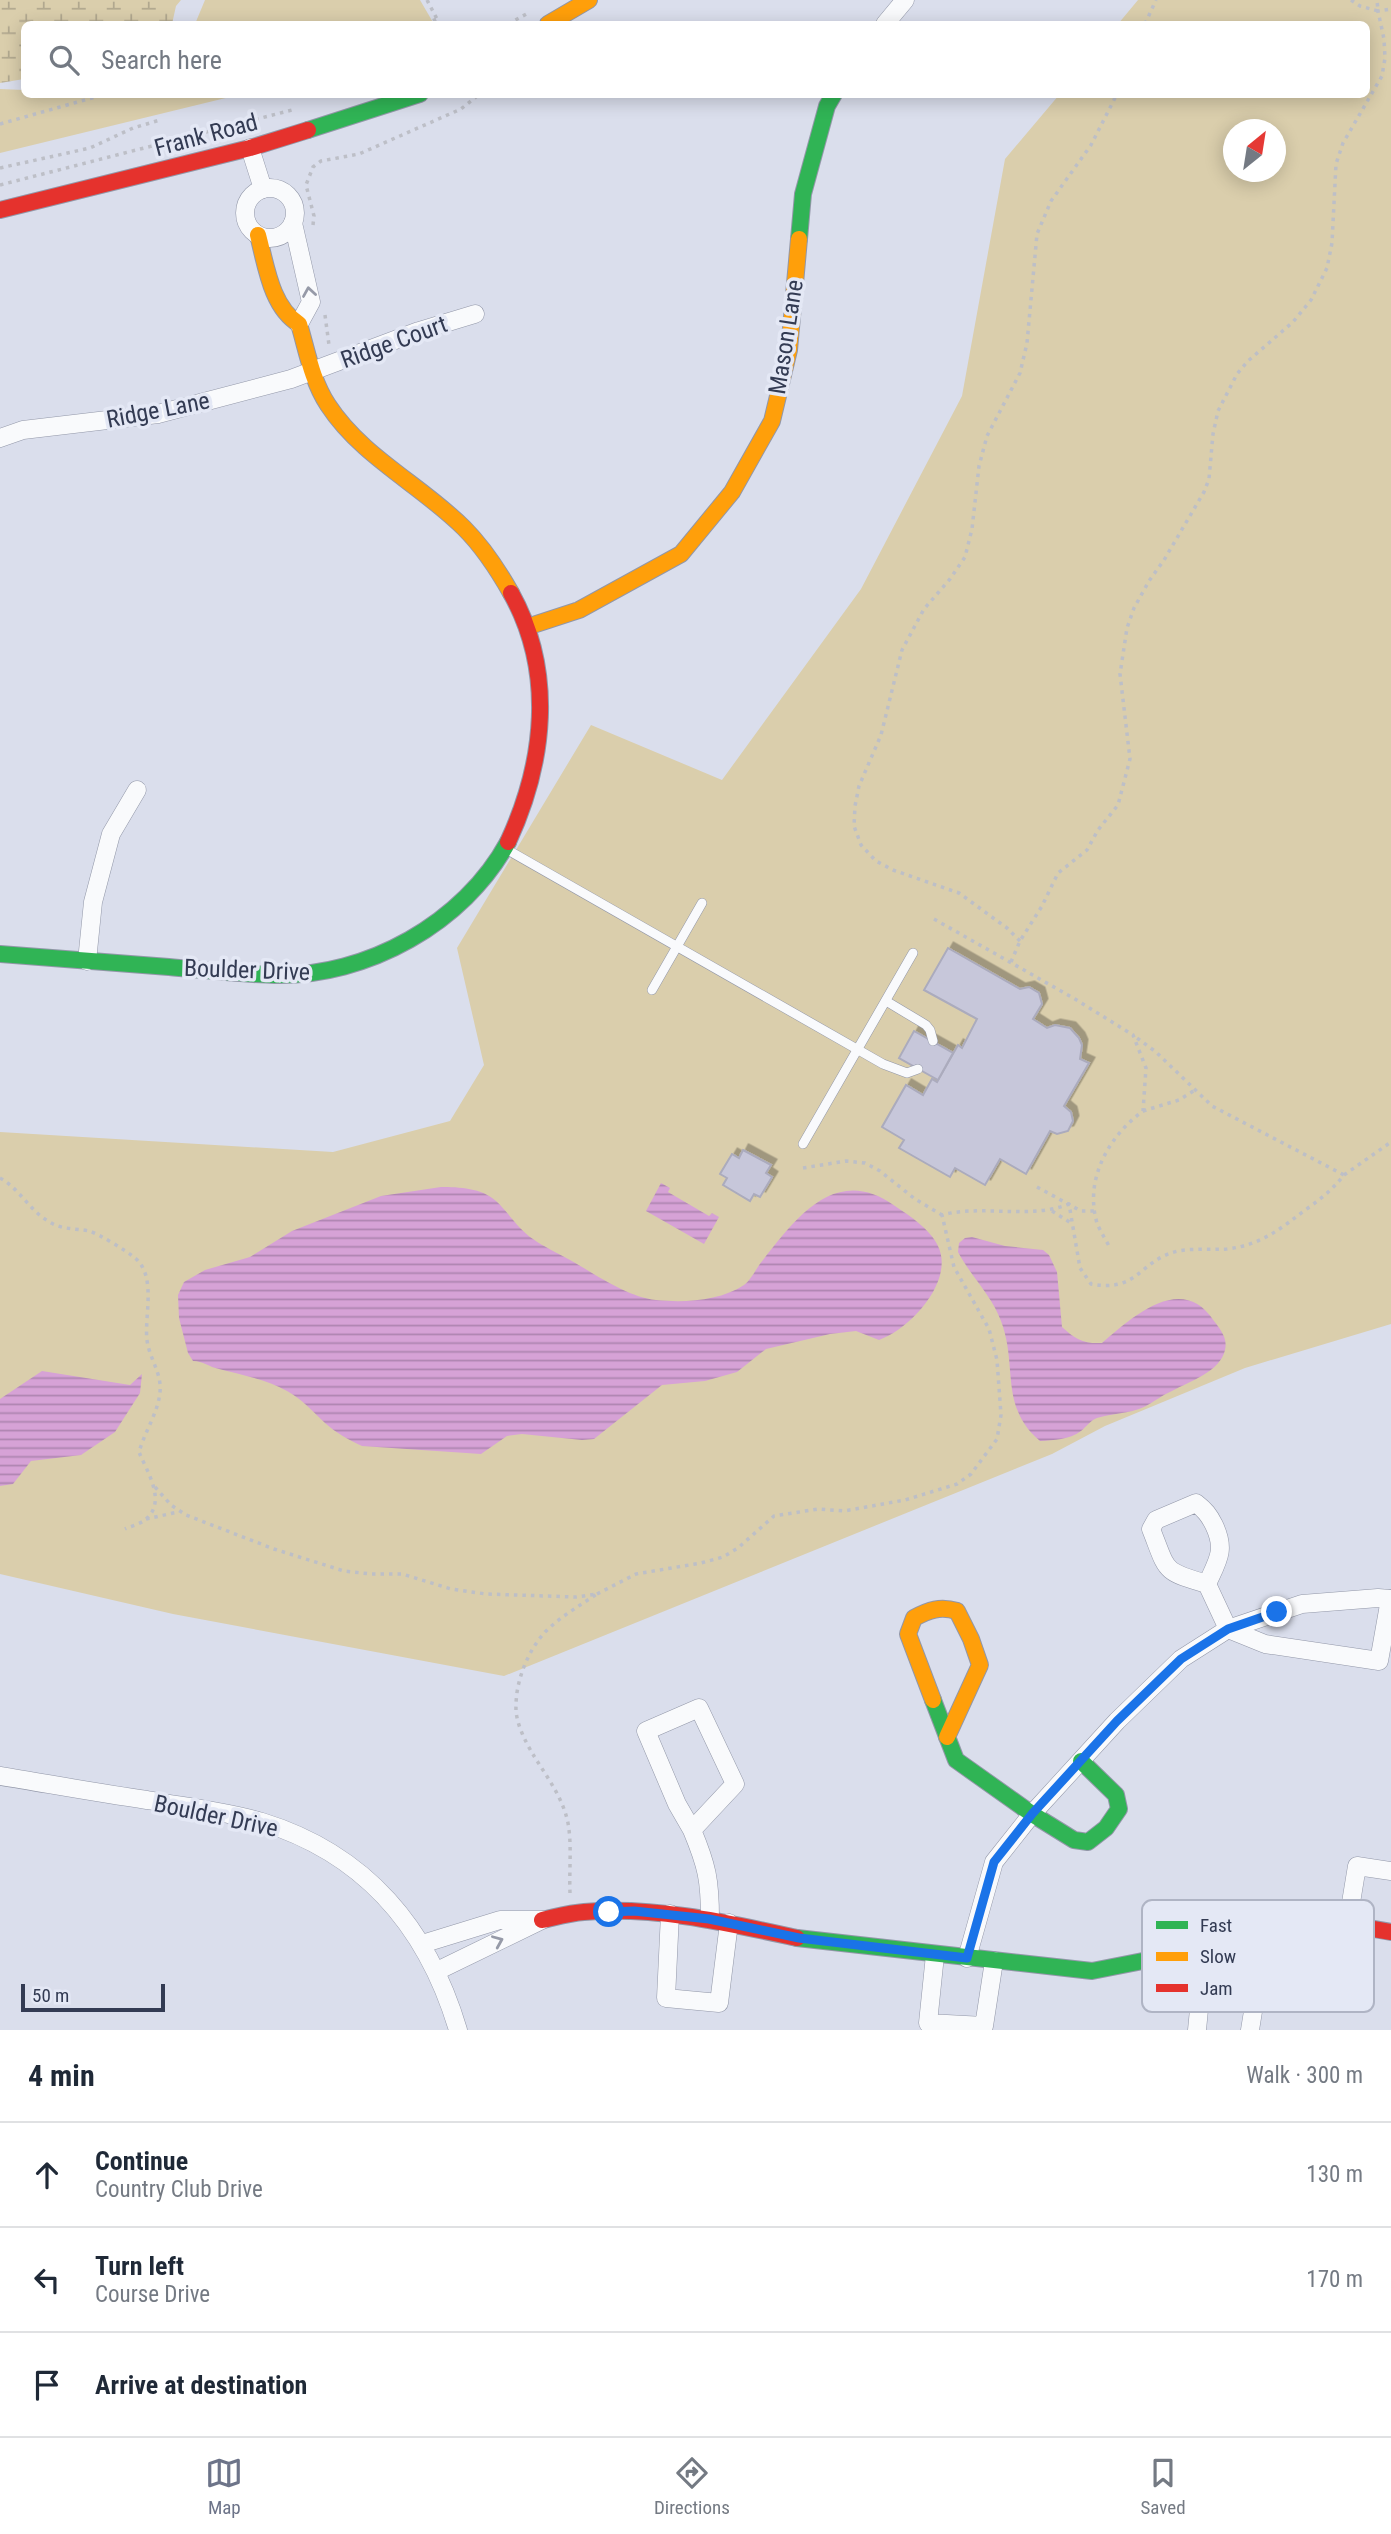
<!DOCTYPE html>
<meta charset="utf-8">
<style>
body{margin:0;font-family:"Roboto Condensed",sans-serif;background:#f2f2f3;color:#1f2937}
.compass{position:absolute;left:1223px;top:119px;width:63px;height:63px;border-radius:50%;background:#fff;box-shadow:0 4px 18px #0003;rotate:30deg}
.scale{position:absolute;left:21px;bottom:18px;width:144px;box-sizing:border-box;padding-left:7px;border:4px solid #333b53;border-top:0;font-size:19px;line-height:24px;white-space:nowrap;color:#333b53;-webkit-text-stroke:5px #e4e8f5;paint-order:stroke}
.stop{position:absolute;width:21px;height:21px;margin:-16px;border:5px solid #1a73e8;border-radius:50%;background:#fff}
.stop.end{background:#1a73e8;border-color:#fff;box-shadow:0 2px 7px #0008}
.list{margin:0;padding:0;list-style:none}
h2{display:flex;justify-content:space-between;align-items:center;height:91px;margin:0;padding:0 28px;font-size:30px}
h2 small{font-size:23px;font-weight:400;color:#747a83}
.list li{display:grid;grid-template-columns:46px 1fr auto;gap:21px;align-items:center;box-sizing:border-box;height:105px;padding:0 28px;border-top:2px solid #e0e1e3}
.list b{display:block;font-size:26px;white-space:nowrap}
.list p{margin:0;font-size:23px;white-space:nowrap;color:#747a83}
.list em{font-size:23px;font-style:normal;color:#747a83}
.icon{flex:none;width:38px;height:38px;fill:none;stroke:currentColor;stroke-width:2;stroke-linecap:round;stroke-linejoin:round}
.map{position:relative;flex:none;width:1391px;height:2030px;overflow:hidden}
.search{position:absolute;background:#fff;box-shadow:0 4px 18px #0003;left:21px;right:21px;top:21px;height:77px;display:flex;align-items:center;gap:18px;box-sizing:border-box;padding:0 24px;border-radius:10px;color:#747a83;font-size:26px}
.sheet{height:406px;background:#fff}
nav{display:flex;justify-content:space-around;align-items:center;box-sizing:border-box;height:98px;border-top:2px solid #e0e1e3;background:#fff;font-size:19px;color:#747a83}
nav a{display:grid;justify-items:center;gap:4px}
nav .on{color:#6d7489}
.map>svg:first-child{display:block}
.grass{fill:#daceac;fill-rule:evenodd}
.wetland{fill:url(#wetland-marsh)}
.water{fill:url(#water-rules)}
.building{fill:#c7c7da;stroke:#ababbd;stroke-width:2;filter:url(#shadow)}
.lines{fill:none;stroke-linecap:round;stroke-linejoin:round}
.lane-casing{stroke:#9297a8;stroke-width:10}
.street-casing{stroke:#9297a8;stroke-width:19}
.fast-casing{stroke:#9297a8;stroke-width:18}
.slow-casing{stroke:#9297a8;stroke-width:18}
.jam-casing{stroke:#9297a8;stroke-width:18}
.path{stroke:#bdbfc7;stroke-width:3.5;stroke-dasharray:3.5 5;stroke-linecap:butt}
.lane{stroke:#f9fafc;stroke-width:9}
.street{stroke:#f9fafc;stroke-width:18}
.fast{stroke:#30b455;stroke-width:16}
.slow{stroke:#ff9f0a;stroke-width:16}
.jam{stroke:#e5322d;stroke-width:16}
.oneway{stroke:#969aa8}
.route{stroke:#1a73e8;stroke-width:9}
.labels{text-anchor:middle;stroke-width:7;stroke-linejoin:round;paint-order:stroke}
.street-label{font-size:24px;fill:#333b53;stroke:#e4e8f5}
.key{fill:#e4e8f5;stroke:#afb4c4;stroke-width:2}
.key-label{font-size:19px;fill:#333b53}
</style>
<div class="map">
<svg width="1391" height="2030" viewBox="0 0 1391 2030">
<defs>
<pattern id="wetland-marsh" width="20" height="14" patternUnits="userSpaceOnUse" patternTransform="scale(1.75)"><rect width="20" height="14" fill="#daceac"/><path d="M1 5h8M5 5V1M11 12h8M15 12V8" fill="none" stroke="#b1a88f"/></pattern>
<pattern id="water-rules" width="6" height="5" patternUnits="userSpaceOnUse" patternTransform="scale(1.75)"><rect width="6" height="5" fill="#d6a2d6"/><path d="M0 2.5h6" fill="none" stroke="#ae85b0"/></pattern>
<filter id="shadow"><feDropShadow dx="5.5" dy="-5.5" stdDeviation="0" flood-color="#0004"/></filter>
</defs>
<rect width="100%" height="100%" fill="#dadeec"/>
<g class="grass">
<polygon points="205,0 420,0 434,24 195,24"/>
<path d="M1138,0H1391V1324L1245,1368L1105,1426L1052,1454L504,1676L173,1614L0,1574V1132L333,1152L450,1121L484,1065L457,948L591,725L722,780L861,589L962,396L1005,159L1059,95L1366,94V24H1118ZM1234,130H1276V172H1234Z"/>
<polygon points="0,89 24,90 24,94 238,95 0,153"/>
</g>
<polygon class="wetland" points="0,0 181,0 176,6 172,24 24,24 24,79 0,83"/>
<g class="water">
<polygon points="661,1183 670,1188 668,1192 709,1216 712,1213 719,1217 704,1244 646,1211"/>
<path d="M441,1187C459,1187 482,1188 496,1201C509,1213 518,1229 533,1239C544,1247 558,1253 570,1260C595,1274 627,1297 656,1300C684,1303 720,1301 744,1285C751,1280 757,1267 763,1260C797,1216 837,1164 895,1206C910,1216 930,1229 938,1246C955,1281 910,1329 879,1340L856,1331L830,1334L766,1349L737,1372L705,1381L662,1385L594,1439L582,1440L522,1434L507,1436L481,1454L362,1446C349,1440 336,1433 325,1423C312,1411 302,1399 287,1391C266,1379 241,1375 219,1369C209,1367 203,1361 193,1361L188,1353L179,1318L178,1295L184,1282L205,1270L250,1257L292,1231L381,1196Z"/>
<path d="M972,1237L1005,1246L1043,1250L1049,1255L1057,1272L1062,1327C1075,1339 1084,1344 1102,1343C1131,1318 1182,1271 1214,1321C1220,1329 1228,1338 1225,1350C1220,1372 1190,1381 1172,1391C1162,1395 1154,1402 1144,1407C1129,1414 1112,1413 1097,1418C1091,1420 1086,1427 1081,1431C1069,1440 1054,1440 1040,1441C999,1407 1018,1365 1001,1321C992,1296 970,1275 958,1252L959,1243L965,1238Z"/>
<polygon points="42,1371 130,1385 142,1374 140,1393 115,1432 81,1455 31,1461 13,1484 0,1486 0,1399"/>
</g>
<g class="building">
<polygon points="948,948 1020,989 1029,987 1039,993 1042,1004 1033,1019 1047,1028 1055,1025 1070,1028 1079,1038 1082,1045 1080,1059 1089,1063 1064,1106 1071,1112 1073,1121 1068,1131 1057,1134 1050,1131 1026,1174 1000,1159 985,1185 955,1168 950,1177 899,1148 904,1140 882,1127 906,1085 923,1095 932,1079 937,1082 958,1045 962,1048 977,1019 924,990"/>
<polygon points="914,1031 953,1053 938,1080 899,1058"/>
<polygon points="743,1150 771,1165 766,1173 772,1177 760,1197 754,1194 750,1201 723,1185 727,1178 720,1174 732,1154 739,1158"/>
</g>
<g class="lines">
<g class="lane-casing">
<g id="lane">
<polyline points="506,849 883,1064 907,1073 918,1069"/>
<polyline points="652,990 702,903"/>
<polyline points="886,1001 926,1025 930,1030 933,1041"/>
<polyline points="803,1144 913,953"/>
</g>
</g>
<g class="street-casing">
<g id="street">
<polyline points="885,24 905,0"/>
<polyline points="250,148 263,189"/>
<circle cx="270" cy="213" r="25"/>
<polyline points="293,223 311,302 299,324"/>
<polyline points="0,438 23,430 158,414 291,379 419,331 475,314"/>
<polyline points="87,961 93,902 111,834 137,790"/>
<path d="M1207,1584C1162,1571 1168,1572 1151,1529L1156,1520L1196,1503C1205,1510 1209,1515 1214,1525C1226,1550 1218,1560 1207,1584L1228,1629L1265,1644L1379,1661L1390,1599"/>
<path d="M0,1776C49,1784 98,1793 147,1800C186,1807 225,1811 262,1822C366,1854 428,1929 458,2030"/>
<path d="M692,1830L677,1804L646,1731L699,1708L735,1784L692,1830C707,1866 710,1880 710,1919"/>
<polyline points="670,1914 666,1998 719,2003 729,1923"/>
<polyline points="1347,1927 1357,1866 1391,1871"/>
<polyline points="422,1944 500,1920 542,1920 437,1971"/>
<polyline points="935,1955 928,2023 984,2026 994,1961"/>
<polyline points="967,1958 994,1862 1032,1814 1117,1721 1181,1659 1228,1629 1302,1604 1378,1598 1391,1599"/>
<polyline points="1197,2030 1205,1948"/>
<polyline points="1250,2030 1265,1937"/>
</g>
</g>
<g class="fast-casing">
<g id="fast">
<polyline points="308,130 420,94"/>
<polyline points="799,239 803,194 827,106 834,94"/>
<path d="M0,954C56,958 113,963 169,967C204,970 240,974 275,975C367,977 464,923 508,842"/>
<polyline points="933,1700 956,1760 1032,1814 1074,1840 1088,1842 1106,1828 1119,1809 1116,1795 1081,1761"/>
<polyline points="797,1938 1092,1971 1204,1949"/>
</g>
</g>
<g class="slow-casing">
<g id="slow">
<polyline points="548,24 589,0"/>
<path d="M258,235C266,265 271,307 299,324C307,351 312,381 328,405C362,457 421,485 464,528C483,547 498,570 511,593"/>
<polyline points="527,627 579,610 681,554 732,492 772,421 789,350 799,239"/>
<path d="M933,1700L908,1634L914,1618C929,1610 940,1606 957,1611L971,1639L980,1665L947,1737"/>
</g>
</g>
<g class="jam-casing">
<g id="jam">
<polyline points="0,210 250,148 308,130"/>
<path d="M508,842C545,762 555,672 511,593"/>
<path d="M542,1920C556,1917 570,1913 584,1912C656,1906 728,1923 797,1938"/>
<polyline points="1204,1949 1293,1932 1357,1926 1391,1932"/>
</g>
</g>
<g class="path">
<polyline points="427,0 437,19"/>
<polyline points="1351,0 1360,6 1378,11 1377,0"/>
<polyline points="425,24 437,19 440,24"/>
<polyline points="508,24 530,12"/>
<polyline points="1145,24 1156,0"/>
<polyline points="0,124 106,94"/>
<polyline points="0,168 90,148 133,128 160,120"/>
<polyline points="0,185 296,109"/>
<polyline points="313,225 314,216 306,185 313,167 321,161 359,154 461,109 476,97 475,94"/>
<polyline points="325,315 329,345"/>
<path d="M934,919L1075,999L1133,1035L1146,1068L1143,1111C1109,1136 1084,1179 1097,1223C1100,1231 1106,1240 1110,1248"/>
<polyline points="1020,941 1007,928 959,893 893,870 876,861 861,845 854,826 855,806 859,786 881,735 902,650 924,609 950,579 965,557 972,529 979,466 987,436 1020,373 1027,343 1037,234 1051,201 1091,145 1117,94"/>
<polyline points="1011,962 1020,941 1042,906 1058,873 1087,850 1098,830 1118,805 1130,759 1120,674 1127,628 1134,608 1149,581 1164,560 1204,492 1209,479 1213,434 1218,411 1237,374 1248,361 1293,322 1311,300 1327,268 1332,243 1336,164 1343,143 1382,76 1385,58 1384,39 1378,11 1391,9"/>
<polyline points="1143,1111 1179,1100 1195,1090"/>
<polyline points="803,1168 846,1161 865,1163 880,1171 915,1199 942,1215"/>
<polyline points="1344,1175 1391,1142"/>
<path d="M0,1178C20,1189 29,1210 48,1221C61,1230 74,1228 89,1231C99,1234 127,1251 135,1258C157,1276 144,1317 147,1340C149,1358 162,1373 160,1392C158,1413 145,1431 139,1452C147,1472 167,1501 146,1519C141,1524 131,1526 125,1529"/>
<polyline points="1037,1187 1081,1211 1096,1211"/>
<polyline points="1052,1211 1071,1223"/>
<path d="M155,1487L171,1505L186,1515L274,1549L344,1571L371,1574H402L451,1589L486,1594L576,1597L597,1594C579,1606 560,1617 545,1632C528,1651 516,1680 516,1706C515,1722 526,1743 534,1756C547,1777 563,1798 568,1823C572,1845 569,1870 570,1893"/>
<polyline points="146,1519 178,1512"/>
<path d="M597,1594L636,1574L701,1563L723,1557L738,1548L774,1516L818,1509L844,1511L905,1500L957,1484L971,1474L997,1439L1001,1415L997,1360L989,1329L954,1267L942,1215C983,1204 1029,1220 1069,1204L1080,1268L1091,1284C1139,1293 1139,1260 1178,1251C1194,1248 1211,1250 1227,1249C1262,1245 1281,1228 1308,1208C1322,1198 1333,1189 1344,1175L1212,1106L1156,1052L1133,1035"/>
</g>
<use href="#lane" class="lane"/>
<use href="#street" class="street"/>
<use href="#fast" class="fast"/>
<use href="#slow" class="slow"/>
<use href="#jam" class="jam"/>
</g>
<defs><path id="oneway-chevron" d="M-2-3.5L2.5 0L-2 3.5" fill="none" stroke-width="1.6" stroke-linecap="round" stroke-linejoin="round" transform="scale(1.75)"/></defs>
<g class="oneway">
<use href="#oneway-chevron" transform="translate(309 292) rotate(-99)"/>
<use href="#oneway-chevron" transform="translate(498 1941) rotate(-23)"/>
</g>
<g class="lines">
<polyline class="route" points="609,1912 634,1911 709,1919 799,1938 967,1958 994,1862 1032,1814 1117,1721 1181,1659 1228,1629 1277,1612"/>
</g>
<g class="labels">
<g class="street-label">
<text transform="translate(206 135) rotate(-15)" y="8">Frank Road</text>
<text transform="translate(786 337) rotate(-81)" y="8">Mason Lane</text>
<text transform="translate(394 342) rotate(-20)" y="8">Ridge Court</text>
<text transform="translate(158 410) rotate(-11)" y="8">Ridge Lane</text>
<text transform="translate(247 970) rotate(2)" y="8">Boulder Drive</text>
<text transform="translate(216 1816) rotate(12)" y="8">Boulder Drive</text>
</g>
</g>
<rect x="1142" y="1900" width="232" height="112" rx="10" class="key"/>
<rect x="1156" y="1921" width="32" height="8" fill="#30b455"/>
<rect x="1156" y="1952" width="32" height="9" fill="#ff9f0a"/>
<rect x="1156" y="1984" width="32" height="8" fill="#e5322d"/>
<g class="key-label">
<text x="1200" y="1932">Fast</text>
<text x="1200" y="1963">Slow</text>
<text x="1200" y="1995">Jam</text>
</g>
</svg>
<svg class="compass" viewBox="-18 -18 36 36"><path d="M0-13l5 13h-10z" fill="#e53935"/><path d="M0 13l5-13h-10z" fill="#747a83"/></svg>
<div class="scale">50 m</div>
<div class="stop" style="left:609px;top:1912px"></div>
<div class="stop end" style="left:1277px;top:1612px"></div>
<div class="search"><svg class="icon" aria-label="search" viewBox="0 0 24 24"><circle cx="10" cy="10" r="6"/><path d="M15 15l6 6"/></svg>Search here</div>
</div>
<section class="sheet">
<h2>4 min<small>Walk · 300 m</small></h2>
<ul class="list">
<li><svg class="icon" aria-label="ahead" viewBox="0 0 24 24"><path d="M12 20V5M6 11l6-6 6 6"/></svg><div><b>Continue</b><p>Country Club Drive</p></div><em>130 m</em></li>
<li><svg class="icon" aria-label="left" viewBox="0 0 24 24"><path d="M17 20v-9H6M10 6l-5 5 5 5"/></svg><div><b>Turn left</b><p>Course Drive</p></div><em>170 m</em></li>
<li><svg class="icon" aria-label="arrive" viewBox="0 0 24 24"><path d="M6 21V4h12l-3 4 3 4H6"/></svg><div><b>Arrive at destination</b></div></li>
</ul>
</section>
<nav>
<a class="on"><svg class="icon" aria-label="map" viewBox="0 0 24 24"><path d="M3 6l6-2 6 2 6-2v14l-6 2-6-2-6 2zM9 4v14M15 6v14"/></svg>Map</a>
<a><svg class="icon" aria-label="directions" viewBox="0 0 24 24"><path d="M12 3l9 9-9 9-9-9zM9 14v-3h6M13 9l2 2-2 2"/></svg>Directions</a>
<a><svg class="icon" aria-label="saved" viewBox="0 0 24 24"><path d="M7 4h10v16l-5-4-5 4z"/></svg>Saved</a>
</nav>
